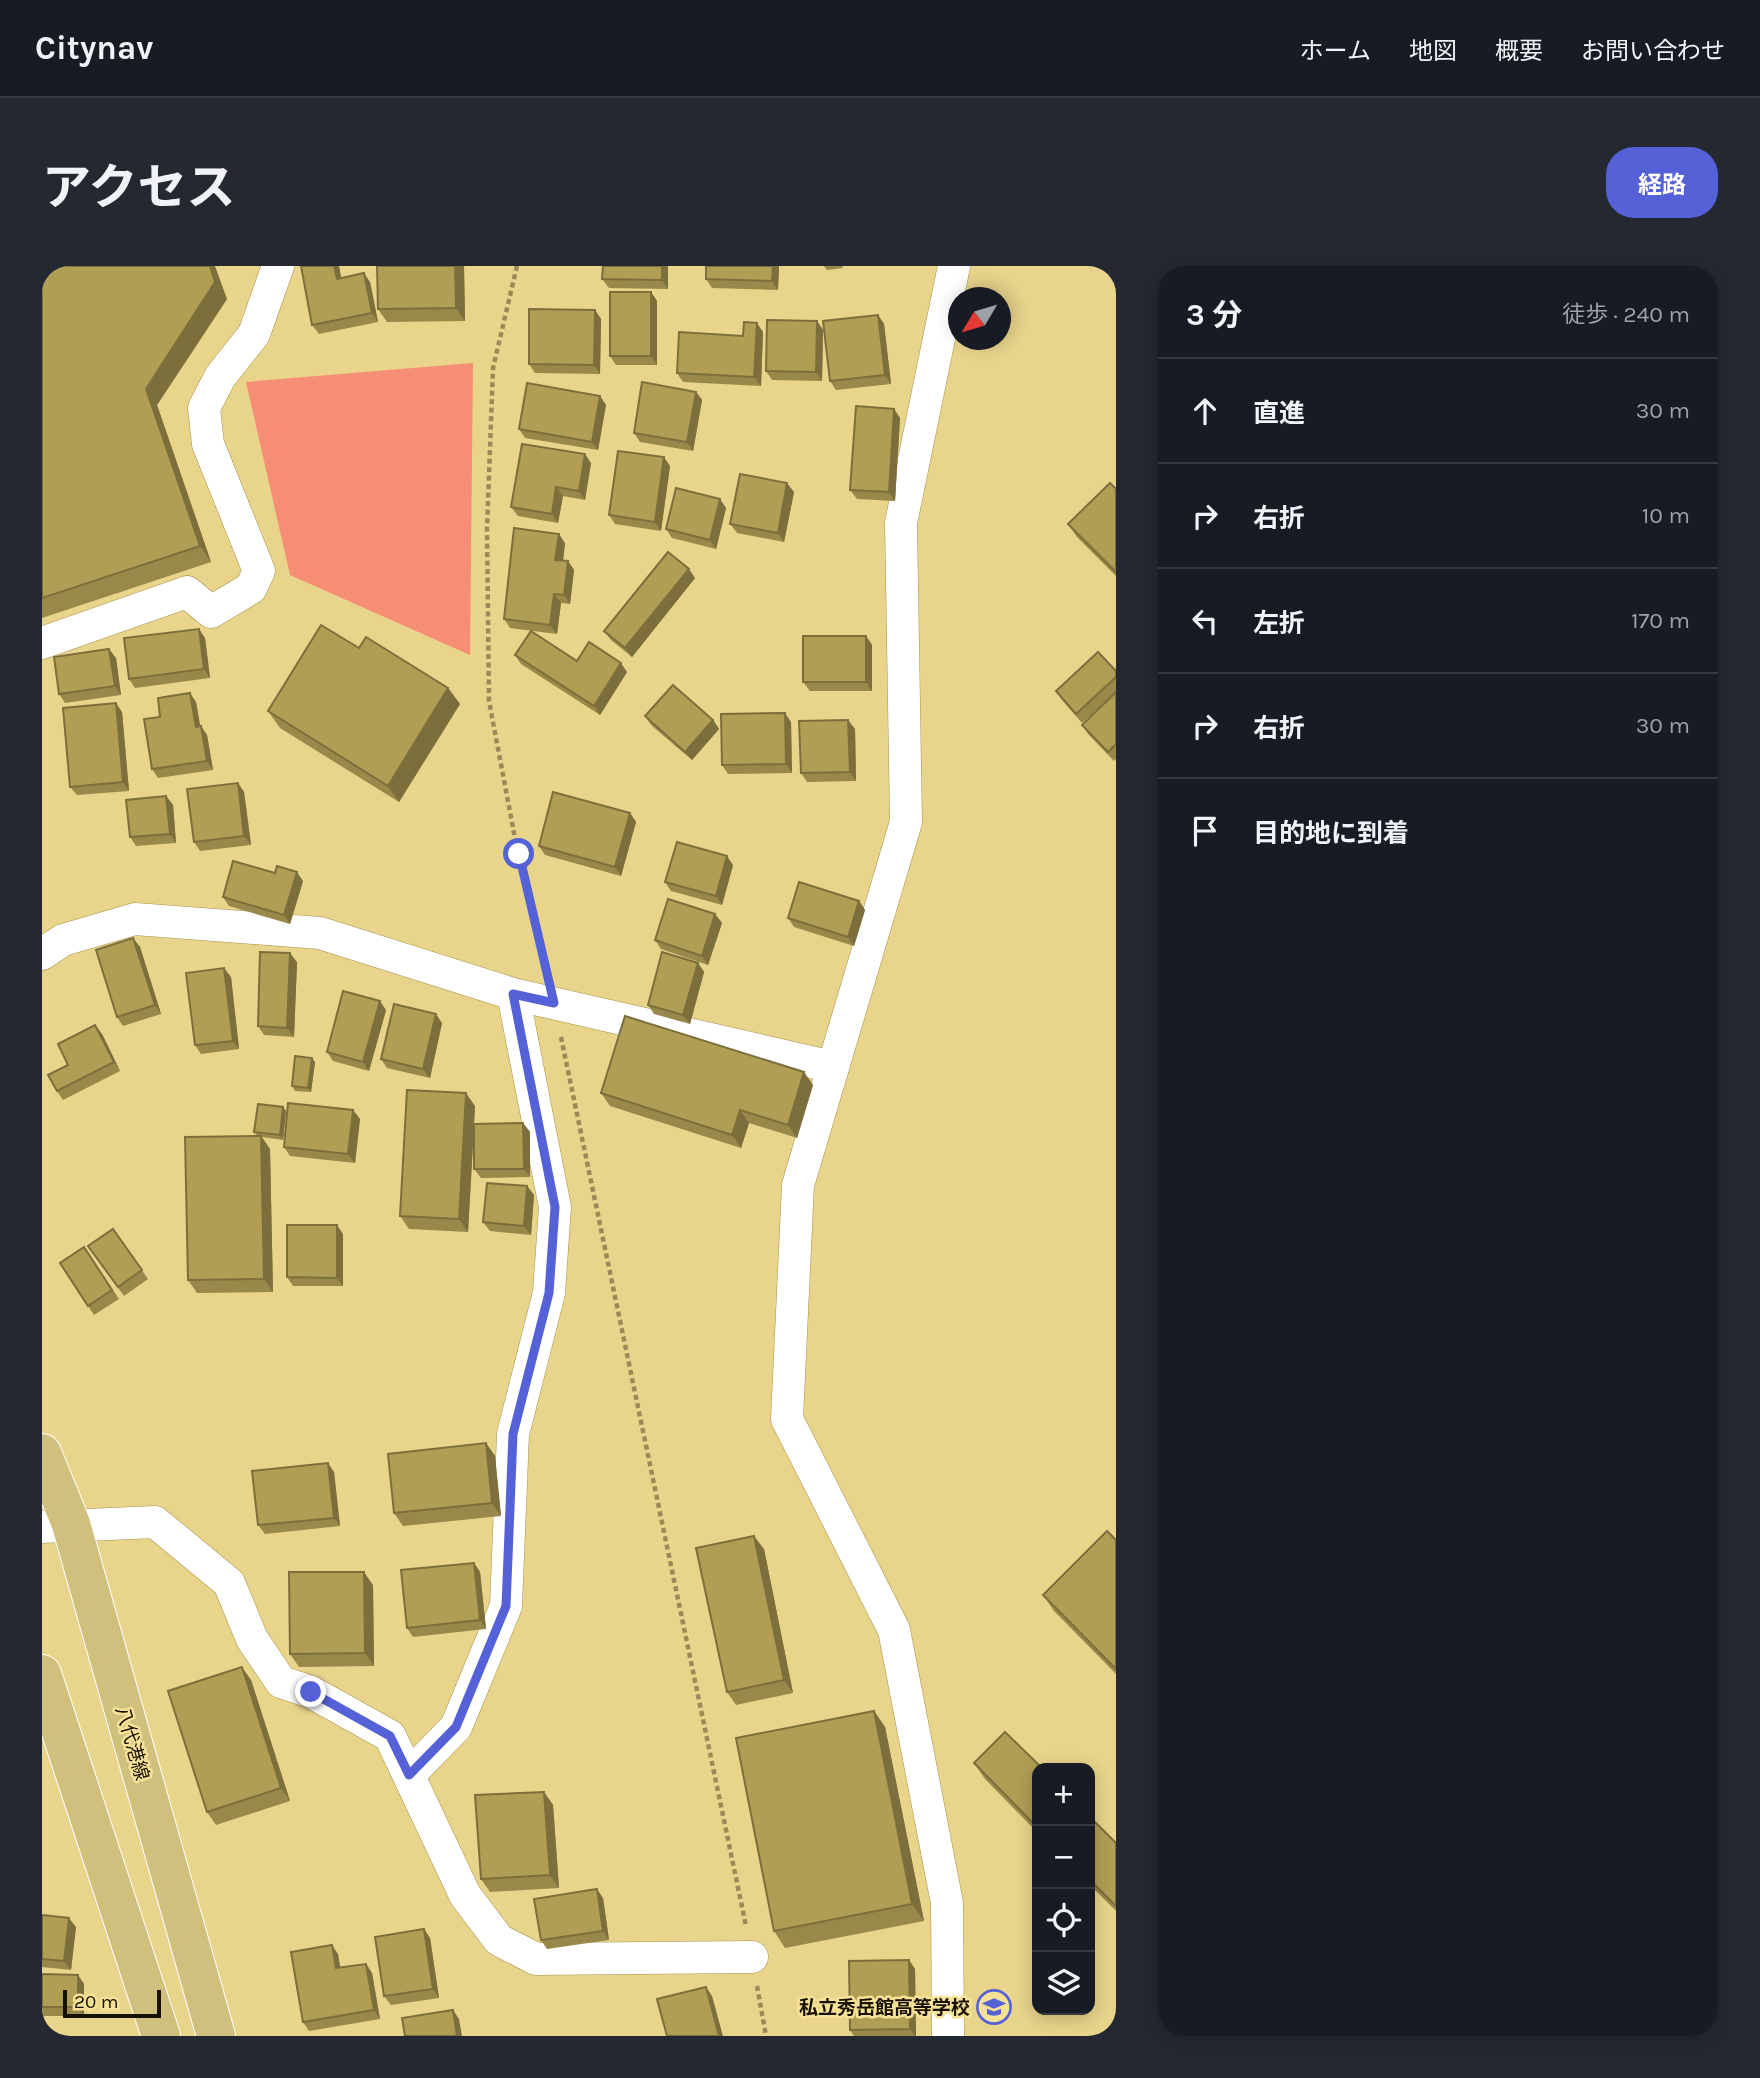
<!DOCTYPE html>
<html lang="ja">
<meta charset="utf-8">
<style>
body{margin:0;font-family:Karla,"Noto Sans JP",sans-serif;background:#242831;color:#f1f3f6}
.controls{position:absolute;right:21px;bottom:21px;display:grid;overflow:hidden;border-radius:14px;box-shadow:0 4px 18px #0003}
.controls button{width:63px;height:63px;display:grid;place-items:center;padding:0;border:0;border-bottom:2px solid #363941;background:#171b24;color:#f1f3f6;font:35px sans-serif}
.compass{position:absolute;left:906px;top:21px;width:63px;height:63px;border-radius:50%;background:#171b24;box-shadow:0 4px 18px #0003;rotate:232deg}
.scale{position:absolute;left:21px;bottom:18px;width:98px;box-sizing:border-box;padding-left:7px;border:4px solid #171100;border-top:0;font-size:19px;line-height:24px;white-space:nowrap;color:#171100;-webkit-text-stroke:5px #f6e197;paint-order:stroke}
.stop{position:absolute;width:21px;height:21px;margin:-16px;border:5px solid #5561d7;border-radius:50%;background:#fff}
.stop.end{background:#5561d7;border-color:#fff;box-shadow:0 2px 7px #0008}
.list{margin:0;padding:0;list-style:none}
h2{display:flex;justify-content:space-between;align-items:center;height:91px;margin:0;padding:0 28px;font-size:30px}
h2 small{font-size:23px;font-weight:400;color:#9ea1a6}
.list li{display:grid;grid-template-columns:46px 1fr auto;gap:21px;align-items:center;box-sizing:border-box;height:105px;padding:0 28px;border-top:2px solid #363941}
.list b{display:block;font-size:26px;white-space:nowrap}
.list em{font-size:23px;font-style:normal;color:#9ea1a6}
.icon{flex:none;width:38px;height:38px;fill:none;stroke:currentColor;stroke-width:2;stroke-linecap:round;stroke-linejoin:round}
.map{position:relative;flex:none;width:1074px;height:1770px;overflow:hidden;border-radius:28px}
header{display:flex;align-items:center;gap:42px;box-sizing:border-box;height:98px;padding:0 35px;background:#171b24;border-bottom:2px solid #363941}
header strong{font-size:33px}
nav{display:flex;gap:38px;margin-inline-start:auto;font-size:24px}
.intro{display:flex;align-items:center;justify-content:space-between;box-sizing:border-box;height:168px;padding:0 42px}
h1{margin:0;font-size:49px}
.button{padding:18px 32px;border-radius:28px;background:#5561d7;color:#fff;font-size:24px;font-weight:700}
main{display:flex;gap:42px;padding:0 42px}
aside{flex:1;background:#171b24;border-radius:28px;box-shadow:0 4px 18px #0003}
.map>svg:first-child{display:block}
.green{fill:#f68e75}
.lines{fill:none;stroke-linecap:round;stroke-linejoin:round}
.minor-casing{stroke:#a6924a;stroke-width:33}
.major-casing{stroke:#fff;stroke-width:40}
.path{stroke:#9a8a57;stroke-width:4.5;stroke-dasharray:5 3.5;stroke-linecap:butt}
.minor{stroke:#fff;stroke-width:32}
.major{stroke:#d0c07e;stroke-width:38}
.wall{fill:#988849}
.shaded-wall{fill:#7c6f3c}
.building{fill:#b19e55;stroke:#7c6f3c;stroke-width:2}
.route{stroke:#5561d7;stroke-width:9}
.labels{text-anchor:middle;stroke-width:5;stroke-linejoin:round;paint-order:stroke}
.street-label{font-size:19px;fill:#171100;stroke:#f6e197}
.poi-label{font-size:19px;font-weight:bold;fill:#171100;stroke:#f6e197;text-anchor:end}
</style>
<header>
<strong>Citynav</strong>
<nav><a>ホーム</a><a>地図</a><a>概要</a><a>お問い合わせ</a></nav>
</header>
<div class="intro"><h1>アクセス</h1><a class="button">経路</a></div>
<main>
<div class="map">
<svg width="1074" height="1770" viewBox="0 0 1074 1770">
<rect width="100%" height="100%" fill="#e9d48b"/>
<polygon class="green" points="431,97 428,389 248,309 204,116"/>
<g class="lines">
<g class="minor-casing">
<g id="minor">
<polyline points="0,377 145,326 169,346 209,322 217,305 166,178 162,142 178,111 212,68 236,0"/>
<polyline points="0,688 21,674 93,653 278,667 471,728 791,801"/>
<polyline points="0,1261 113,1256 187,1317 210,1373 239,1416 269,1426 348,1470 423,1629 457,1674 494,1693 710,1691"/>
<polyline points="367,1509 414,1461 464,1340 471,1168 507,1027 513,941 471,728"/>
<polyline points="906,1770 905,1637 852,1364 745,1153 756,919 864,556 859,257 912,0"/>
</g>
</g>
<g class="major-casing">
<g id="major">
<polyline points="0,1187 29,1258 174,1770"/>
<polyline points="0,1408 119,1770"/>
</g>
</g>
<g class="path">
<polyline points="475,0 451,102 445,263 447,435 476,588 504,704"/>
<polyline points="519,771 704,1660"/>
<polyline points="715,1720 724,1770"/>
</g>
<use href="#minor" class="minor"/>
<use href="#major" class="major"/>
</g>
<g class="wall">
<polygon points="0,0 185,33 115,139 169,296 0,352"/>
<polygon points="297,0 299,12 328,16 336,56 277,68 270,59"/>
<polygon points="335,0 422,0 423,55 345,56 336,43"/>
<polygon points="626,0 626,23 567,22 560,13"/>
<polygon points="664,0 737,0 736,24 670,22 664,13"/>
<polygon points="782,0 800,0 801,2 785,4"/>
<polygon points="609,26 615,35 615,99 574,99 568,90"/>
<polygon points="553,44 559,53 558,108 493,107 487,98"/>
<polygon points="836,49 842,58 849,118 794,124 788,115"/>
<polygon points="775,55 781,64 780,115 730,114 724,105"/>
<polygon points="721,66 719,120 641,116 635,107 701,70"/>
<polygon points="654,126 660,134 651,185 598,176 592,167"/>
<polygon points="558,130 564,139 556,184 483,172 477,163"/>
<polygon points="852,143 858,152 853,235 815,233 808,224"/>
<polygon points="549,197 543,234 521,230 516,257 476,250 469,241"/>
<polygon points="628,200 619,265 573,258 567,249"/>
<polygon points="1074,223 1074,310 1035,271 1026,258"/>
<polygon points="752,226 742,276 695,267 688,258"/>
<polygon points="684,242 674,283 630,272 624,263"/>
<polygon points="523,277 521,294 526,295 532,304 528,338 519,337 515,368 468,362 462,353"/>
<polygon points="653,312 590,391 569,374 562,365"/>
<polygon points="824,370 830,379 830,425 768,425 761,416"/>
<polygon points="163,372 168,412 93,422 87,413"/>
<polygon points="317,382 406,422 418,438 357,536 238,462 226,445"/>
<polygon points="473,389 535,395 585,406 558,449 479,398"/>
<polygon points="74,392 79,429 23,437 17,428"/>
<polygon points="1074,405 1074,426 1040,457 1020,434 1014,425"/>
<polygon points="1074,426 1074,493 1072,495 1046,468 1040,459"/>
<polygon points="154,436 158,460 165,469 171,504 116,512 110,503 118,451"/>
<polygon points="80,446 87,525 35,529 28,521"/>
<polygon points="603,450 671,454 677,463 650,494 609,459"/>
<polygon points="749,456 750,507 686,508 680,499"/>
<polygon points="813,463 814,515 765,516 759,507"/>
<polygon points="196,517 202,526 209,579 158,585 152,576"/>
<polygon points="124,530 131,539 134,577 94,580 88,571"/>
<polygon points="588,547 594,556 579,610 503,589 497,580"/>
<polygon points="691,599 680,639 629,625 623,616"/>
<polygon points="261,615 248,658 187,640 181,631"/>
<polygon points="817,635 823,644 812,680 752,661 746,652"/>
<polygon points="673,648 680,657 666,699 619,683 613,674"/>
<polygon points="91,672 98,681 119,748 81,760 75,751"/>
<polygon points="255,696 252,771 222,769 216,760"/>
<polygon points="656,697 662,706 648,758 612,748 606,739"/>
<polygon points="189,711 197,783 159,788 153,779"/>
<polygon points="344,744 327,805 291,795 285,786"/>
<polygon points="400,757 388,812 345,802 339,793"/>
<polygon points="60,768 78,805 21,834 15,825 26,799"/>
<polygon points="273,796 269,826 253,825 250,820"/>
<polygon points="771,819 755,872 707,857 699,882 568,840 559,827"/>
<polygon points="433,840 432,858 481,857 488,866 488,911 439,912 432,903 432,863 426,966 367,963 358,950"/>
<polygon points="311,844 318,853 313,897 248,890 242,881"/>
<polygon points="244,845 241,874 220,871 228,883 231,1026 155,1027 146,1014 215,870 212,866"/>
<polygon points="485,920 492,929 489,969 448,965 441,956"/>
<polygon points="71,963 106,1013 82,1030 46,980"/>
<polygon points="301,968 301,1020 251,1020 245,1011"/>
<polygon points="42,981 77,1033 52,1049 18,997"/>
<polygon points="444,1177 453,1190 459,1250 361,1260 352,1247"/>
<polygon points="292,1206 298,1260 223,1268 216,1259"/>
<polygon points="1074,1274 1074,1408 1012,1345 1001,1329"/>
<polygon points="722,1283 751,1427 694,1439 685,1426"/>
<polygon points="432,1297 438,1306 444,1363 371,1371 365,1362"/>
<polygon points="331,1319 332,1400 257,1401 248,1388"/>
<polygon points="209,1414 248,1535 174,1559 165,1546"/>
<polygon points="832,1445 843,1461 882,1655 743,1682 732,1665"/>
<polygon points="932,1497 995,1502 995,1566 943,1513"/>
<polygon points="502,1526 511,1539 517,1622 448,1626 439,1613"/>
<polygon points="1048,1551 1074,1577 1074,1645 1048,1619"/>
<polygon points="561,1632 567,1674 505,1683 499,1674"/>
<polygon points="0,1649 34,1661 29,1704 0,1701"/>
<polygon points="382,1663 388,1672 397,1732 349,1739 342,1730"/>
<polygon points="296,1688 298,1702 324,1698 330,1707 338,1753 267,1765 261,1756"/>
<polygon points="867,1694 873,1703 874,1770 812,1770 808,1764"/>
<polygon points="0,1708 36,1709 42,1718 42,1750 0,1750"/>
</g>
<g class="shaded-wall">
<polygon points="168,0 173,0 185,33 115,139 169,296 158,280 104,123"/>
<polygon points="292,0 297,0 301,22 295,13"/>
<polygon points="413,0 422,0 423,55 414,42"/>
<polygon points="620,0 626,0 626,23 620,14"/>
<polygon points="731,0 737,0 736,24 730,15"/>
<polygon points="322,7 328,16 336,56 330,47"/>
<polygon points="609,26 615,35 615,99 609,90"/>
<polygon points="553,44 559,53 558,108 552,99"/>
<polygon points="836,49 842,58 849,118 843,109"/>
<polygon points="775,55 781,64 780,115 774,106"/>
<polygon points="715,57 721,66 719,120 712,111"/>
<polygon points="654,126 660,134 651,185 645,176"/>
<polygon points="558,130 564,139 556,184 550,176"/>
<polygon points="852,143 858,152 853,235 847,226"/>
<polygon points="543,188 549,197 543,234 537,225"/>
<polygon points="622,191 628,200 619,265 613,256"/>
<polygon points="745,217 752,226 742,276 736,267"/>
<polygon points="514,221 521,230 516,257 510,248"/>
<polygon points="678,233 684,242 674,283 668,274"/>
<polygon points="517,268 523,277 520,303 513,294"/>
<polygon points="526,295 532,304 528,338 522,329"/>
<polygon points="647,303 653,312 590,391 583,382"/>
<polygon points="512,328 519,337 515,368 508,359"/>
<polygon points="157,363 163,372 168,412 162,403"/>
<polygon points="824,370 830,379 830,425 824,416"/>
<polygon points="67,383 74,392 79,429 73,420"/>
<polygon points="579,397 585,406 558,449 552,440"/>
<polygon points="406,422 418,438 357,536 346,520"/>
<polygon points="148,427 154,436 160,470 154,461"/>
<polygon points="74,437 80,446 87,525 81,516"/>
<polygon points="743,447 749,456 750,507 744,498"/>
<polygon points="671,454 677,463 650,494 643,486"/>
<polygon points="806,454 813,463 814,515 808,506"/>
<polygon points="159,460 165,469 171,504 165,495"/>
<polygon points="196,517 202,526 209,579 202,570"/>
<polygon points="124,530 131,539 134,577 128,568"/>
<polygon points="588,547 594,556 579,610 573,601"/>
<polygon points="685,590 691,599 680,639 674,630"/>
<polygon points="255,606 261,615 248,658 242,649"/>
<polygon points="817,635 823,644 812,680 806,671"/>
<polygon points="673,648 680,657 666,699 660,690"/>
<polygon points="91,672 98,681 119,748 113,739"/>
<polygon points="248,687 255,696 252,771 245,762"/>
<polygon points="656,697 662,706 648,758 641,749"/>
<polygon points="182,702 189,711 197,783 191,775"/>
<polygon points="338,735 344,744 327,805 321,796"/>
<polygon points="394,748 400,757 388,812 381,803"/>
<polygon points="53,759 60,768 78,805 72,796"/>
<polygon points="270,792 273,796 269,826 266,822"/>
<polygon points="762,806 771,819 755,872 746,859"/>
<polygon points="424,827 433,840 426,966 417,953"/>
<polygon points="241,841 244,845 241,874 238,869"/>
<polygon points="311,844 318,853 313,897 306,888"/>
<polygon points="698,844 707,857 699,882 690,869"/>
<polygon points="481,857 488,866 488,911 482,903"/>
<polygon points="219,870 228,883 231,1026 222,1013"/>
<polygon points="485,920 492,929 489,969 482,960"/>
<polygon points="295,959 301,968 301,1020 295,1012"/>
<polygon points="444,1177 453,1190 459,1250 450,1237"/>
<polygon points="286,1197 292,1206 298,1260 292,1252"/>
<polygon points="712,1270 722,1283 751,1427 742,1414"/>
<polygon points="432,1297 438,1306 444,1363 438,1354"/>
<polygon points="322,1306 331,1319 332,1400 323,1387"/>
<polygon points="200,1401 209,1414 248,1535 239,1522"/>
<polygon points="832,1445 843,1461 882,1655 870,1638"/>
<polygon points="502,1526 511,1539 517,1622 508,1609"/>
<polygon points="555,1623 561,1632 567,1674 561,1665"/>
<polygon points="27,1652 34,1661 29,1704 22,1695"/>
<polygon points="382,1663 388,1672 397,1732 391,1723"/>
<polygon points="290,1679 296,1688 300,1711 294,1702"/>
<polygon points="867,1694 873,1703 874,1770 873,1770 868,1763"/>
<polygon points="324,1698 330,1707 338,1753 332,1744"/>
<polygon points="36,1709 42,1718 42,1750 36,1741"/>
<polygon points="664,1721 670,1730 681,1770 677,1770"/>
<polygon points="411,1744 417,1753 420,1770 415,1770"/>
</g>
<g class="building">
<polygon points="0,0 168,0 173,16 104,123 158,280 0,332"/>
<polygon points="259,0 292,0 295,13 322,7 330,47 270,59"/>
<polygon points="335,0 413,0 414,42 336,43"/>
<polygon points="561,0 620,0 620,14 560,13"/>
<polygon points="664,0 731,0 730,15 664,13"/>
<rect x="568" y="26" width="41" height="64"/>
<polygon points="487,43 553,44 552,99 487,98"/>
<polygon points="836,49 843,109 788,115 781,55"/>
<polygon points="725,54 775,55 774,106 724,105"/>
<polygon points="702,56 715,57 712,111 635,107 637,66 701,70"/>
<polygon points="600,116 654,126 645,176 592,167"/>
<polygon points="485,117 558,130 550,176 477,163"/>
<polygon points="814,140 852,143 847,226 808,224"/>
<polygon points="480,178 543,188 537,225 514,221 510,248 469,241"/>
<polygon points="576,185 622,191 613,256 567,249"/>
<polygon points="698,208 745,217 736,267 688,258"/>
<polygon points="1068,217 1074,223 1074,306 1026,258"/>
<polygon points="634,222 678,233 668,274 624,263"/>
<polygon points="472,262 517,268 513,294 526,295 522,329 512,328 508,359 462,353"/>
<polygon points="626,286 647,303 583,382 562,365"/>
<polygon points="279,359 317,382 324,371 406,422 346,520 226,445"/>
<polygon points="157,363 162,403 87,413 82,372"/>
<polygon points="489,365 535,395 547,376 579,397 552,440 473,389"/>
<rect x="761" y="370" width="63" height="46"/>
<polygon points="67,383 73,420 17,428 12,391"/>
<polygon points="1056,386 1074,405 1074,411 1034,448 1014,425"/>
<polygon points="631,419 671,454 643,486 603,450"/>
<polygon points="1074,426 1074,478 1066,486 1040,459"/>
<polygon points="148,427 154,461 159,460 165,495 110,503 102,453 118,451 116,432"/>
<polygon points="74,437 81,516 28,521 21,442"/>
<polygon points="743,447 744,498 680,499 679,448"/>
<polygon points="806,454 808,506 759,507 757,455"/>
<polygon points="196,517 202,570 152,576 145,523"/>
<polygon points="511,526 588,547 573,601 497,580"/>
<polygon points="124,530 128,568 88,571 84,534"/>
<polygon points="635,576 685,590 674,630 623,616"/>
<polygon points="191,595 233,607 235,600 255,606 242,649 181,631"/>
<polygon points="757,616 817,635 806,671 746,652"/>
<polygon points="626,633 673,648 660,690 613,674"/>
<polygon points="91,672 113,739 75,751 54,684"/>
<polygon points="218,686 248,687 245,762 216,760"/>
<polygon points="620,686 656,697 641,749 606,739"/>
<polygon points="182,702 191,775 153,779 144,707"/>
<polygon points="301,725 338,735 321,796 285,786"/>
<polygon points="352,738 394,748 381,803 339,793"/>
<polygon points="583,750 762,806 746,859 698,844 690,869 559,827"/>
<polygon points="53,759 72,796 15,825 6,809 26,799 16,778"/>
<polygon points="253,790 270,792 266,822 250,820"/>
<polygon points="365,824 424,827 417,953 358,950"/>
<polygon points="246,837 311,844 306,888 242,881"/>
<polygon points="216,838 241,841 238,869 212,866"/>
<polygon points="481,857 482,903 432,903 432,858"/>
<polygon points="219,870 222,1013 146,1014 143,871"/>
<polygon points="445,917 485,920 482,960 441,956"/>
<polygon points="245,959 295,959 295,1012 245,1011"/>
<polygon points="71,963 100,1004 76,1021 46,980"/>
<polygon points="42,981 70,1024 46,1040 18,997"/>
<polygon points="444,1177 450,1237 352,1247 346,1188"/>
<polygon points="286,1197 292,1252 216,1259 210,1205"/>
<polygon points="1065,1265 1074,1274 1074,1403 1001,1329"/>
<polygon points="712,1270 742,1414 685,1426 654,1282"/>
<polygon points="432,1297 438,1354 365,1362 359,1304"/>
<polygon points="247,1306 322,1306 323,1387 248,1388"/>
<polygon points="200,1401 239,1522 165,1546 126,1425"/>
<polygon points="832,1445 870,1638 732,1665 694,1472"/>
<polygon points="963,1466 1000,1502 995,1502 995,1561 932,1497"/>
<polygon points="502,1526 508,1609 439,1613 433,1529"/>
<polygon points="1048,1551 1074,1577 1074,1640 1048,1614"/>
<polygon points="555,1623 561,1665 499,1674 492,1633"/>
<polygon points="0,1649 27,1652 22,1695 0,1693"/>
<polygon points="382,1663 391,1723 342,1730 333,1671"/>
<polygon points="290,1679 294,1702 324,1698 332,1744 261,1756 249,1686"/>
<polygon points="867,1694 868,1763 808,1764 807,1695"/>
<polygon points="0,1708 36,1709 36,1741 0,1741"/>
<polygon points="664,1721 677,1770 625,1770 615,1733"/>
<polygon points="411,1744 415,1770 363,1770 360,1752"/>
</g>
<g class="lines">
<polyline class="route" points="269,1426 348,1470 367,1509 414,1461 464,1340 471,1168 507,1027 513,941 471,728 512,737 477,588"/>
</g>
<defs>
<g id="school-ring" transform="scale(1.75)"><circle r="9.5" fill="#f6e197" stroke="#5561d7" stroke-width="1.5"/><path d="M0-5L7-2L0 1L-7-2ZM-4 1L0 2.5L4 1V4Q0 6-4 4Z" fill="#5561d7"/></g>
</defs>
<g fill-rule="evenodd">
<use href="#school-ring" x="952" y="1741"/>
</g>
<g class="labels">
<g class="street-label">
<text transform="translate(91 1477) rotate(74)" y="7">八代港線</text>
</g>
<g class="poi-label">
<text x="928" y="1748">私立秀岳館高等学校</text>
</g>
</g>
</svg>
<div class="controls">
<button>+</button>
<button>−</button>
<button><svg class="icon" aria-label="locate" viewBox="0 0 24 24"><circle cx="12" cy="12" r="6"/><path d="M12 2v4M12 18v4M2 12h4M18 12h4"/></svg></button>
<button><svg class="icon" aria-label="layers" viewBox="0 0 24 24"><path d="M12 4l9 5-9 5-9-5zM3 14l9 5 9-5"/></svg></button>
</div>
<svg class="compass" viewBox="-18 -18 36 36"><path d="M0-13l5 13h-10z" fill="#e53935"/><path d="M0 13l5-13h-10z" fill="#9ea1a6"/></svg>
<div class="scale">20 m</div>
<div class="stop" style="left:477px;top:588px"></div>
<div class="stop end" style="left:269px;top:1426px"></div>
</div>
<aside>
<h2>3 分<small>徒歩 · 240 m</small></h2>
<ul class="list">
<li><svg class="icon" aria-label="ahead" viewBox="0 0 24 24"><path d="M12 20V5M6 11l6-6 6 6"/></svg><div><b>直進</b></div><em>30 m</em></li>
<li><svg class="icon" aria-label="right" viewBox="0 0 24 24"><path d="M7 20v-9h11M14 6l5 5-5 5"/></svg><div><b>右折</b></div><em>10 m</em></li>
<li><svg class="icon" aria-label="left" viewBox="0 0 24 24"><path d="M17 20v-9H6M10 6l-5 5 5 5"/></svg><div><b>左折</b></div><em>170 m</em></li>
<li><svg class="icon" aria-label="right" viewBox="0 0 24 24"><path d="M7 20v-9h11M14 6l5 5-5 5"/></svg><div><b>右折</b></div><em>30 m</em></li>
<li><svg class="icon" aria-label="arrive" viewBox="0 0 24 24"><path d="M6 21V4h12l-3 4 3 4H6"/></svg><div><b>目的地に到着</b></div></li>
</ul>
</aside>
</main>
